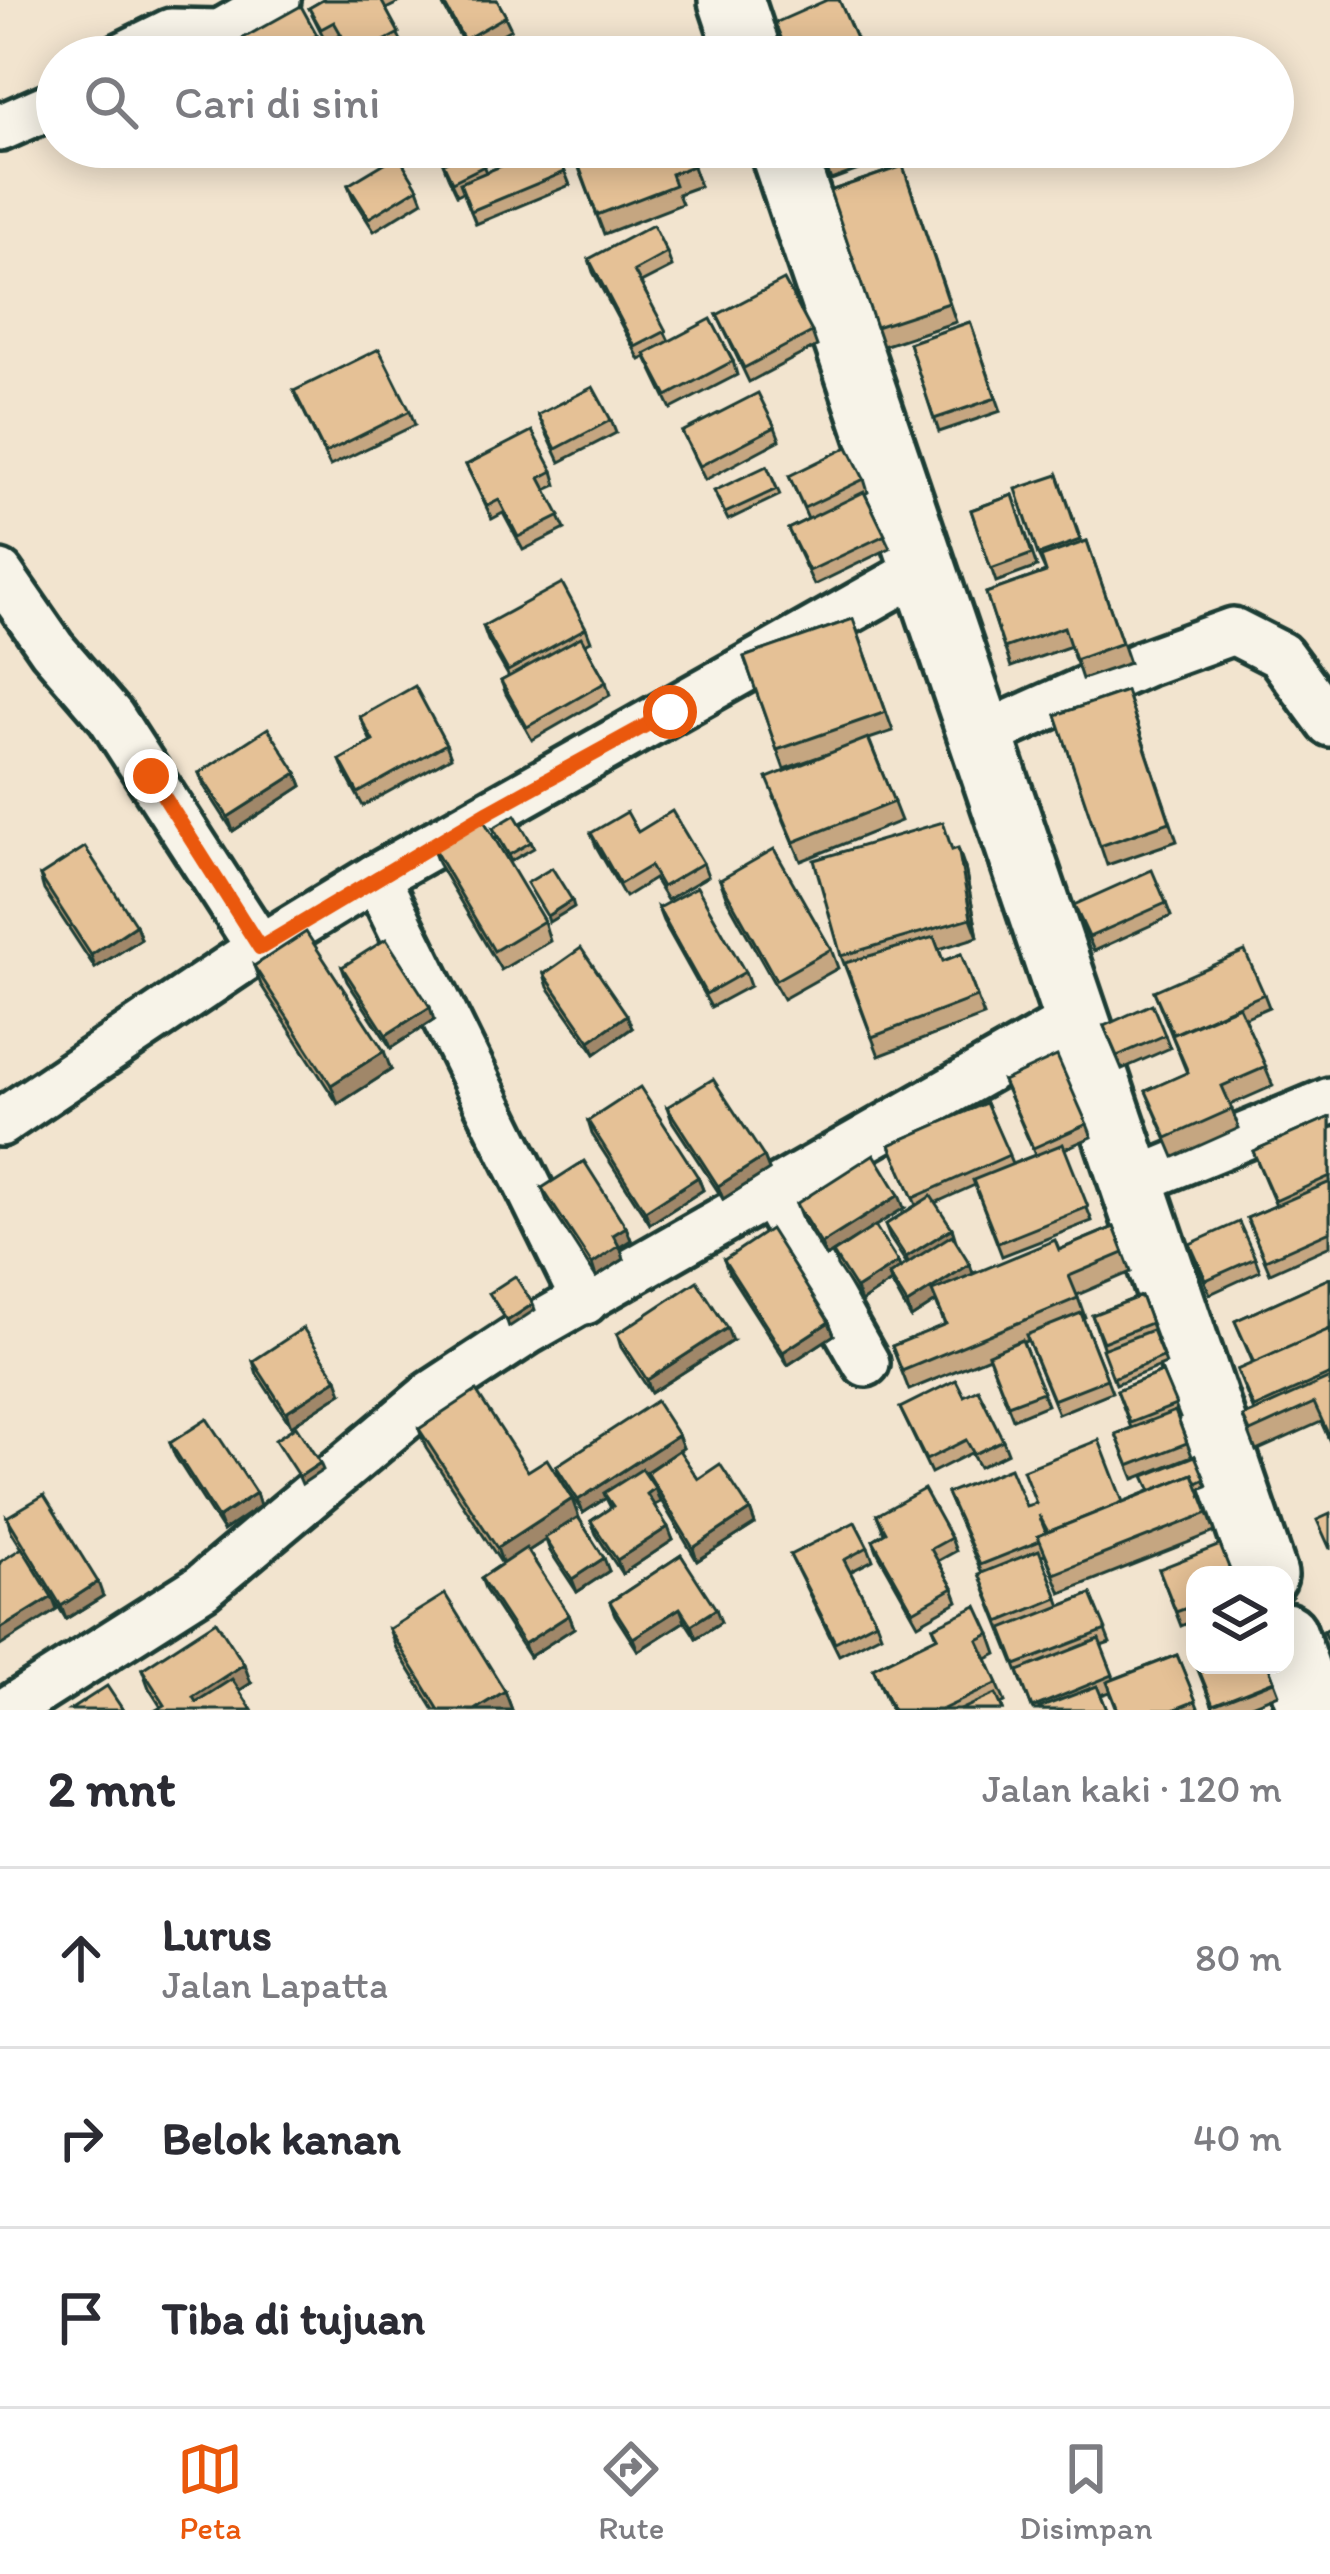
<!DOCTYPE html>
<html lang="id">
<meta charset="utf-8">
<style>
body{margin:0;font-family:Itim,sans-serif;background:#f7f7f7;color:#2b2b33}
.controls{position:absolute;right:36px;bottom:36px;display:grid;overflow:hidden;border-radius:24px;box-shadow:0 6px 30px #0003}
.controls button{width:108px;height:108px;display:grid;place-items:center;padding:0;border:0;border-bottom:3px solid #e1e1e2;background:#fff;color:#2b2b33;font:60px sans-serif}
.stop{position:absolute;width:36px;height:36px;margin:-27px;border:9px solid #ea580c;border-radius:50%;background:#fff}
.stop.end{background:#ea580c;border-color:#fff;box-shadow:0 3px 12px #0008}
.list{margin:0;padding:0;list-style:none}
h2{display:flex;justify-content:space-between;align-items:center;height:156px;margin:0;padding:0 48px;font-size:51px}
h2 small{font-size:39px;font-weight:400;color:#7c7c81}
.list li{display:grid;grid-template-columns:78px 1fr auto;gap:36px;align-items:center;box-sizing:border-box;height:180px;padding:0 48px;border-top:3px solid #e1e1e2}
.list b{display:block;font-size:45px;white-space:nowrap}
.list p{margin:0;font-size:39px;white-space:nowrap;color:#7c7c81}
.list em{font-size:39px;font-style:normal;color:#7c7c81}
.icon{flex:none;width:66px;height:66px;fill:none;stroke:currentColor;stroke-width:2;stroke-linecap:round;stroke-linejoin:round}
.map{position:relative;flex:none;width:1330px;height:1710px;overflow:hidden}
.search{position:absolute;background:#fff;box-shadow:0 6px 30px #0003;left:36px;right:36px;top:36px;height:132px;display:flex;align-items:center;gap:30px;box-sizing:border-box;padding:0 42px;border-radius:66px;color:#7c7c81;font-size:45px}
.sheet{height:696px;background:#fff}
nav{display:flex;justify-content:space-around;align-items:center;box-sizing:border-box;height:168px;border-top:3px solid #e1e1e2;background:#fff;font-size:33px;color:#7c7c81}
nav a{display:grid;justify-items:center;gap:6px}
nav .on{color:#ea580c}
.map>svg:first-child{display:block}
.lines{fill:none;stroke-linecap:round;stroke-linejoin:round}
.street-casing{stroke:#1f3d34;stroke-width:54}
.secondary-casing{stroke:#1f3d34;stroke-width:72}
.street{stroke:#f7f3e8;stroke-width:45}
.secondary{stroke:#f7f3e8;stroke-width:63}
.wall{fill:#c5a681;stroke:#1f3d34;stroke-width:3}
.shaded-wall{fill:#a08769;stroke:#1f3d34;stroke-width:3}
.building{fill:#e5c196;stroke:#1f3d34;stroke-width:3}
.route{stroke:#ea580c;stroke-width:15}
</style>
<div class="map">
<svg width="1330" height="1710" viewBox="0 0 1330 1710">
<rect width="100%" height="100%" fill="#f2e4cf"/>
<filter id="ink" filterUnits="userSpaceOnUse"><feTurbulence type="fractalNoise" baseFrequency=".00833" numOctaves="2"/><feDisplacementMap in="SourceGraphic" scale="24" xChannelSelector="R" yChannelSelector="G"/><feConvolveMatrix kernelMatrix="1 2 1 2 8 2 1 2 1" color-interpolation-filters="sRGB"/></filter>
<g filter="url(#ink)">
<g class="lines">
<g class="street-casing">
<g id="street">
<polyline points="120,57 171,32 220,33 277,0"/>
<polyline points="0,128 57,103"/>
<polyline points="0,574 52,649 111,717 260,948"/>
<polyline points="980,737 1145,663 1233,631 1280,655 1330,723"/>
<polyline points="376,877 585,1301"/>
<polyline points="0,1123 260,948 376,877 926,567"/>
<polyline points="1131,1183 1330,1101"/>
<polyline points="768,1190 866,1363"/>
<polyline points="8,1710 202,1587 432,1394 528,1331 1076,1019"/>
</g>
</g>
<g class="secondary-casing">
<g id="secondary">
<polyline points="731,0 750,57"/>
<polyline points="781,147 1265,1575"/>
<polyline points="1285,1635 1311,1710"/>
</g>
</g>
<use href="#street" class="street"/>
<use href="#secondary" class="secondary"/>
</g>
<g class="wall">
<polygon points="323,0 399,0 400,2 386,9 404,47 385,57 351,57 339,35 326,42 309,8"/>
<polygon points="440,0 497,0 511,29 469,53"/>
<polygon points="839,0 864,57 788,57"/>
<polygon points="317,35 322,48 313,53 315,57 244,57 238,41"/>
<polygon points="442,147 509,147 481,161 486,172 555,147 570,185 476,224 463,192 457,195 448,176 443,163 448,161"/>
<polygon points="571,147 686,147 700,186 678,194 682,204 604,234"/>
<polygon points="818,147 863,147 869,166 831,180"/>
<polygon points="903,166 956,322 883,346 830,191"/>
<polygon points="348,185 418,188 423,201 374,231 353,198"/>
<polygon points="667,253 672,267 641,283 669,341 733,361 737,375 671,409 646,357 640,360 593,272 589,259"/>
<polygon points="717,315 812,332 817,346 749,382"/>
<polygon points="970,322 1001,411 939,432 909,343"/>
<polygon points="294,391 410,411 415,425 330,466"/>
<polygon points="538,415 611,420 616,433 560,462"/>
<polygon points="775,427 780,440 705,480 682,432"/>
<polygon points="466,465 553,471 557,485 546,490 565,529 523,550 503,513 492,519"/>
<polygon points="767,466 780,495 728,520 717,498"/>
<polygon points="1058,475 1082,543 1087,541 1129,663 1082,679 1071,646 1011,667 986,593 1046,572 1038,555"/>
<polygon points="789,476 864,479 868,492 865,494 890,548 814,585 788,529 808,519"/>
<polygon points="1013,495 1037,567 996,582 971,510"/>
<polygon points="853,619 893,731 869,739 901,821 801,861 774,797 830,753 784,769 744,657"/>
<polygon points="483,626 586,628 591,641 585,644 606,682 610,695 532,740 506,694 501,681 509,677 488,640"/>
<polygon points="1126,691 1177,841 1107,865 1056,715"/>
<polygon points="360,717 446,744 451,757 363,806 345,773 340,760 371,742"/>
<polygon points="199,773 297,773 302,786 233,831 204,786"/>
<polygon points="493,828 531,842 534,848 511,861"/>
<polygon points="638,832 703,863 708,876 667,900 654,879 625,897 596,846 591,833"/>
<polygon points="431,844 544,921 550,941 501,970 438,863"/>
<polygon points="953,850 965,868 978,937 939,949 943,961 961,954 984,1016 879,1056 841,956"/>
<polygon points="40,876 136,925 141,939 95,968 44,890"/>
<polygon points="720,880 831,949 838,968 783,999 727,899"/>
<polygon points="1166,903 1171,916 1094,951 1074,905"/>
<polygon points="658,908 745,972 750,986 711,1007 663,921"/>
<polygon points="254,966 391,1070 338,1104 261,985"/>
<polygon points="342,967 434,1020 391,1048 347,981"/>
<polygon points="544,974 632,1028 595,1054 548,987"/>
<polygon points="1154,991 1264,994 1269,1007 1244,1018 1273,1086 1230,1105 1239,1128 1174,1157 1146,1091 1187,1073"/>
<polygon points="1104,1026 1165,1035 1170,1048 1122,1069"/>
<polygon points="1003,1081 1087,1124 1092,1137 1064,1149 1092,1221 1002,1256 975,1185 935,1203 973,1273 1059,1250 1114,1227 1131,1272 1077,1295 1085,1317 1083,1318 1112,1392 1058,1414 1028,1340 1023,1343 1047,1405 1013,1419 989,1357 909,1390 892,1346 945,1325 936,1302 911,1318 891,1282 861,1302 837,1266 833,1253 826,1257 801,1217 796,1204 904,1208 875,1226 900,1268 907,1264 890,1238 885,1225 916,1205 890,1145 986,1103 1012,1164 1035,1155"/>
<polygon points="667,1107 764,1157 769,1170 723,1199 672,1121"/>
<polygon points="1330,1117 1330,1246 1270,1273 1247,1218 1276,1206 1253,1151"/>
<polygon points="588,1121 698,1177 703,1190 650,1224 592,1134"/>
<polygon points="542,1188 626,1227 631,1240 620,1247 624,1259 596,1277 547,1201"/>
<polygon points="1195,1257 1255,1258 1260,1271 1210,1294"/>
<polygon points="724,1260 829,1322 834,1335 788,1365 729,1273"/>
<polygon points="1330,1278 1330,1442 1321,1422 1256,1451 1243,1417 1254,1412 1237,1370 1253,1363 1235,1321"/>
<polygon points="1141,1296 1166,1364 1116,1384 1092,1315"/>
<polygon points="617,1334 732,1341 651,1393 621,1347"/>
<polygon points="253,1361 342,1393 291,1426 257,1374"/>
<polygon points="1162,1372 1180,1418 1178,1419 1192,1456 1134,1479 1116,1434 1131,1428 1117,1390"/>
<polygon points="964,1396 1003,1440 1008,1453 979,1467 971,1453 931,1473 900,1408"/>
<polygon points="419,1429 572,1499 579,1518 609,1571 577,1592 550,1551 546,1540 528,1551 569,1615 574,1628 529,1657 486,1591 481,1578 502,1564 426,1448"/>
<polygon points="678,1435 683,1448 679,1451 698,1479 750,1510 755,1524 697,1561 656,1492 660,1502 654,1505 673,1540 622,1574 596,1534 591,1521 611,1508 606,1498 583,1513 561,1479 556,1466"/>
<polygon points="170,1443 256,1493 260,1506 223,1531 175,1456"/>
<polygon points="1195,1456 1207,1486 1199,1489 1215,1532 1061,1593 1045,1554 1041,1555 1061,1606 1091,1594 1110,1643 1101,1646 1114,1679 1177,1655 1199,1710 1117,1710 1110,1692 1101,1695 1107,1710 1033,1710 984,1587 982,1573 947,1493 1026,1506 1123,1502 1150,1491"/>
<polygon points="877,1515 951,1538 956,1551 938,1561 953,1588 958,1601 918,1624 878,1553 873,1540 884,1533"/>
<polygon points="7,1517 103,1596 66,1619 11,1531"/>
<polygon points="868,1547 873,1560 850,1572 876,1621 881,1634 839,1655 790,1555"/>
<polygon points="681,1555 721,1622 696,1638 685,1621 638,1651 615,1615 610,1602"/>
<polygon points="1159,1569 1195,1575 1195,1620 1181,1626"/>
<polygon points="933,1627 990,1634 997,1654 987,1659 1005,1702 1001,1704 1003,1710 891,1710 873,1668 937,1637"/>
<polygon points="389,1629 505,1691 512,1710 434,1710 396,1648"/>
<polygon points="1196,1665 1268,1665 1279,1694 1239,1710 1214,1710"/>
<polygon points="142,1669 251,1683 239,1691 161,1707 149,1688"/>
</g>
<g class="shaded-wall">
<polygon points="297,773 302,786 233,831 228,817"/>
<polygon points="958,848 965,868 978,937 971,918"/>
<polygon points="572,900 574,907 549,922 547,916"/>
<polygon points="136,925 141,939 95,968 91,955"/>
<polygon points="430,1007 434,1020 391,1048 386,1035"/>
<polygon points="627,1015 632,1028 595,1054 590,1041"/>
<polygon points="384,1051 391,1070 338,1104 331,1085"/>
<polygon points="764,1157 769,1170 723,1199 718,1186"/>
<polygon points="698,1177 703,1190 650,1224 645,1211"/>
<polygon points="899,1195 904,1208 826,1257 821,1244"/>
<polygon points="626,1227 631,1240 620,1247 624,1259 596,1277 592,1264 613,1235"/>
<polygon points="952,1228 956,1241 911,1270 906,1257"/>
<polygon points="898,1262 903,1275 889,1275 891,1282 861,1302 856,1289"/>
<polygon points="970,1264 974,1277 911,1318 907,1304"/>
<polygon points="533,1304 535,1310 509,1327 507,1321"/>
<polygon points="829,1322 834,1335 788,1365 783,1352"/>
<polygon points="727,1328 732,1341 651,1393 647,1380"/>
<polygon points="337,1379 342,1393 291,1426 286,1412"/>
<polygon points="678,1435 683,1448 607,1497 604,1493 606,1498 583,1513 578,1500"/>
<polygon points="320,1463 323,1470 302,1484 299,1477"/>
<polygon points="655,1488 660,1502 651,1507 647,1494"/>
<polygon points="256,1493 260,1506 223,1531 218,1518"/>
<polygon points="572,1499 579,1518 504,1567 497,1548"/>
<polygon points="750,1510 755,1524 697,1561 693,1548"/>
<polygon points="668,1527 673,1540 622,1574 617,1560"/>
<polygon points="604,1558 609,1571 577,1592 572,1579"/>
<polygon points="98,1582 103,1596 66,1619 61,1606"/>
<polygon points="52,1597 57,1610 0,1646 0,1629"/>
<polygon points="680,1608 685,1621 638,1651 633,1638"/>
<polygon points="716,1609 721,1622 696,1638 691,1625"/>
<polygon points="569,1615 574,1628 529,1657 524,1644"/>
<polygon points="244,1664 251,1683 209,1710 197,1710 193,1697"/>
<polygon points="505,1691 512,1710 474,1710"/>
</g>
<g class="building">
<polygon points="323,0 381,0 399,33 354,57 334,22 321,29 309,8"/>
<polygon points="442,0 497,0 506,16 464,40"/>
<polygon points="827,0 839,0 861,50 844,57 789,57 775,23"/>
<polygon points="301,6 317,35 307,41 315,57 247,57 238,41"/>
<polygon points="443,147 477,147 475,148 484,166 452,182 443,163 450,160"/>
<polygon points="547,147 555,147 565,172 471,211 460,183"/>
<polygon points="572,147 686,147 693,166 671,174 675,185 597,215"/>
<polygon points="818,147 863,147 865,153 826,167"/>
<polygon points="398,155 418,188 369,218 348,185"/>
<polygon points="903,166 949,303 876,327 830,191"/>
<polygon points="653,225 667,253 634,271 666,331 635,347 589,259"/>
<polygon points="784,280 812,332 744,368 717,315"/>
<polygon points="711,319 733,361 667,396 645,354"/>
<polygon points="970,322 996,398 934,419 909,343"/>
<polygon points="379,349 410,411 325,453 294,391"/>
<polygon points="593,387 611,420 556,449 538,415"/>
<polygon points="758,393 775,427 700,466 682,432"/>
<polygon points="532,431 553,471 540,478 560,516 518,537 499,500 487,506 466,465"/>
<polygon points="848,447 864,479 804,508 789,476"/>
<polygon points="767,466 777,489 725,513 714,491"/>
<polygon points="1058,475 1080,540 1038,555 1016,489"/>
<polygon points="864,492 885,535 809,571 788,529"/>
<polygon points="1013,495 1032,554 991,569 971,510"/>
<polygon points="1087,541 1122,643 1075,660 1064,627 1004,648 986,593 1046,572 1041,557"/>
<polygon points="562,583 586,628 508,671 483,626"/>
<polygon points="853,619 886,712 777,750 744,657"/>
<polygon points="581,637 606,682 527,727 501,681"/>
<polygon points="415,686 446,744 358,793 340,760 373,741 360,717"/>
<polygon points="1126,691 1170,822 1100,846 1056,715"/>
<polygon points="268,728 297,773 228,817 199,773"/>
<polygon points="868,738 894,802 794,842 767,778"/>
<polygon points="672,811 703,863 662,887 650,866 620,884 591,833 627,812 638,832"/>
<polygon points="480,814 544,921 494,951 431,844"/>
<polygon points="515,815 531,842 509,855 493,828"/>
<polygon points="943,822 952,850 958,848 971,918 841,956 814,860"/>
<polygon points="85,847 136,925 91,955 40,876"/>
<polygon points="774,849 831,949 776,980 720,880"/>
<polygon points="552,868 572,900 547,916 527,883"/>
<polygon points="1152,870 1166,903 1089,937 1074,905"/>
<polygon points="697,887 745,972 706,994 658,908"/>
<polygon points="306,932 384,1051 331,1085 254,966"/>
<polygon points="934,937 943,961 961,954 977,997 872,1037 845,963"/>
<polygon points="386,939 430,1007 386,1035 342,967"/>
<polygon points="581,948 627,1015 590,1041 544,974"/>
<polygon points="1245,951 1264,994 1173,1034 1154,991"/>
<polygon points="1152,1004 1165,1035 1117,1056 1104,1026"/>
<polygon points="1239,1006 1266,1067 1222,1086 1232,1109 1167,1138 1146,1091 1188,1072 1172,1035"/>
<polygon points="1057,1056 1087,1124 1033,1148 1003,1081"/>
<polygon points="713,1079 764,1157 718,1186 667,1107"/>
<polygon points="640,1087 698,1177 645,1211 588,1121"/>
<polygon points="986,1103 1009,1155 913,1198 890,1145"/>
<polygon points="1330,1117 1330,1176 1275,1201 1253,1151"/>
<polygon points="1063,1144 1088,1207 998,1243 973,1180"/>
<polygon points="874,1154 899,1195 821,1244 796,1204"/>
<polygon points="584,1161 626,1227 613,1235 619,1246 592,1264 542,1188"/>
<polygon points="1330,1182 1330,1231 1265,1260 1247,1218"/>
<polygon points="931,1196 952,1228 906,1257 885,1225"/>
<polygon points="1239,1222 1255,1258 1206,1280 1190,1244"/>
<polygon points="875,1226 898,1262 856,1289 833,1253"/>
<polygon points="1114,1227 1124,1253 1069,1276 1078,1298 902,1371 892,1346 946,1324 932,1291 1055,1240 1059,1250"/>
<polygon points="770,1229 829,1322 783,1352 724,1260"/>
<polygon points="952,1235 970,1264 907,1304 889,1275"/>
<polygon points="515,1276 533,1304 507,1321 489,1293"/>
<polygon points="1330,1278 1330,1329 1254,1363 1235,1321"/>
<polygon points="697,1281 727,1328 647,1380 617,1334"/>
<polygon points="1141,1296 1151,1323 1103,1342 1092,1315"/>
<polygon points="1081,1313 1107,1379 1053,1400 1026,1335"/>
<polygon points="303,1328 337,1379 286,1412 253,1361"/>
<polygon points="1330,1329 1330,1374 1254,1408 1237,1370"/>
<polygon points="1152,1330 1163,1357 1113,1378 1102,1349"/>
<polygon points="1022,1340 1043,1392 1008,1405 988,1354"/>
<polygon points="1162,1372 1176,1405 1130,1423 1117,1390"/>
<polygon points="1330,1378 1330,1438 1314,1403 1250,1432 1243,1417"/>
<polygon points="956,1380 964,1396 978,1389 1003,1440 974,1454 966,1440 926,1460 900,1408"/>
<polygon points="476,1391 528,1471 547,1459 572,1499 497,1548 419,1429"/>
<polygon points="656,1401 678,1435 578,1500 556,1466"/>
<polygon points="1175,1411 1187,1443 1129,1466 1116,1434"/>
<polygon points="207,1419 256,1493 218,1518 170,1443"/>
<polygon points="296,1426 320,1463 299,1477 275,1440"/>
<polygon points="1099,1440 1123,1502 1048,1532 1039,1515 1046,1533 1038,1536 1040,1541 980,1565 947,1493 1010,1468 1026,1506 1036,1503 1023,1470"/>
<polygon points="679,1450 698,1479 720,1464 750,1510 693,1548 647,1472"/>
<polygon points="1195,1456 1205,1479 1197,1483 1193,1474 1151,1491 1144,1476"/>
<polygon points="642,1469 655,1488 647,1494 668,1527 617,1560 591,1521 613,1506 604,1493"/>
<polygon points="1193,1474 1208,1513 1054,1574 1038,1536"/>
<polygon points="924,1489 951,1538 931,1549 953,1588 913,1611 873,1540 886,1532 877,1515"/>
<polygon points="44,1495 98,1582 61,1606 7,1517"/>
<polygon points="1330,1514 1330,1549 1317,1520"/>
<polygon points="578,1517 604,1558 572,1579 545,1538"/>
<polygon points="855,1522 868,1547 844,1560 876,1621 835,1642 790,1555"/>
<polygon points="1220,1545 1232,1575 1195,1575 1195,1605 1176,1612 1159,1569"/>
<polygon points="22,1548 52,1597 0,1629 0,1562"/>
<polygon points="526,1548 569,1615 524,1644 481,1578"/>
<polygon points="1039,1550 1058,1598 999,1622 979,1574"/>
<polygon points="681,1555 716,1609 691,1625 680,1608 633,1638 610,1602"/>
<polygon points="445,1594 505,1691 474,1710 439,1710 389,1629"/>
<polygon points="1091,1594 1106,1630 1016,1665 1002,1629"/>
<polygon points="977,1606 990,1634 978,1640 998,1683 941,1710 893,1710 873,1668 938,1636 933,1627"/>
<polygon points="216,1621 244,1664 193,1697 196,1702 232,1679 252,1710 156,1710 165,1705 142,1669"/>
<polygon points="1330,1628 1330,1646 1323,1631"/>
<polygon points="1099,1639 1113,1675 1032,1708 1018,1671"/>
<polygon points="1177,1655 1196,1701 1173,1710 1118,1710 1107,1682"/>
<polygon points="1197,1665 1268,1665 1274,1681 1213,1705"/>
<polygon points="107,1686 123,1710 70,1710"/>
<polygon points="1097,1686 1107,1710 1040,1710 1039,1708"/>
<polygon points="996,1694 1003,1710 960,1710"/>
</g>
</g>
<g class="lines" filter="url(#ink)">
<polyline class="route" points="151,776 260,948 490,811 670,712"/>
</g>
</svg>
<div class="controls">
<button><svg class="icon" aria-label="layers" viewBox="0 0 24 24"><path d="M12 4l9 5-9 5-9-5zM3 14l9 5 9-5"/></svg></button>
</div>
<div class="stop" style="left:670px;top:712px"></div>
<div class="stop end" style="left:151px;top:776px"></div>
<div class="search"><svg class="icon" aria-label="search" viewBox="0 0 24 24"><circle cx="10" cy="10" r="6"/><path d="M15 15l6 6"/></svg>Cari di sini</div>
</div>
<section class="sheet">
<h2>2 mnt<small>Jalan kaki · 120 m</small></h2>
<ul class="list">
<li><svg class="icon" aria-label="ahead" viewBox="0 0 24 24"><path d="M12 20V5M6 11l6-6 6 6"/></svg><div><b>Lurus</b><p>Jalan Lapatta</p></div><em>80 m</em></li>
<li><svg class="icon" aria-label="right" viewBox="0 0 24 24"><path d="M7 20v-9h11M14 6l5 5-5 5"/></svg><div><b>Belok kanan</b></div><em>40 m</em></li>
<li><svg class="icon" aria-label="arrive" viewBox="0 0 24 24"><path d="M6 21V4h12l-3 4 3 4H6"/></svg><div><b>Tiba di tujuan</b></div></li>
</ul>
</section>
<nav>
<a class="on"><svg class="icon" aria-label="map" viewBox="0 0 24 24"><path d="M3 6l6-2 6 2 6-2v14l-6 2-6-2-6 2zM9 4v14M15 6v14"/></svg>Peta</a>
<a><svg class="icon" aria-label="directions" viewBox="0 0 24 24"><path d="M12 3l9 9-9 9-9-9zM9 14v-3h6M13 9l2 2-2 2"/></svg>Rute</a>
<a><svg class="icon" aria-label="saved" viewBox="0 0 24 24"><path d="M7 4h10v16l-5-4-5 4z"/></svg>Disimpan</a>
</nav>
